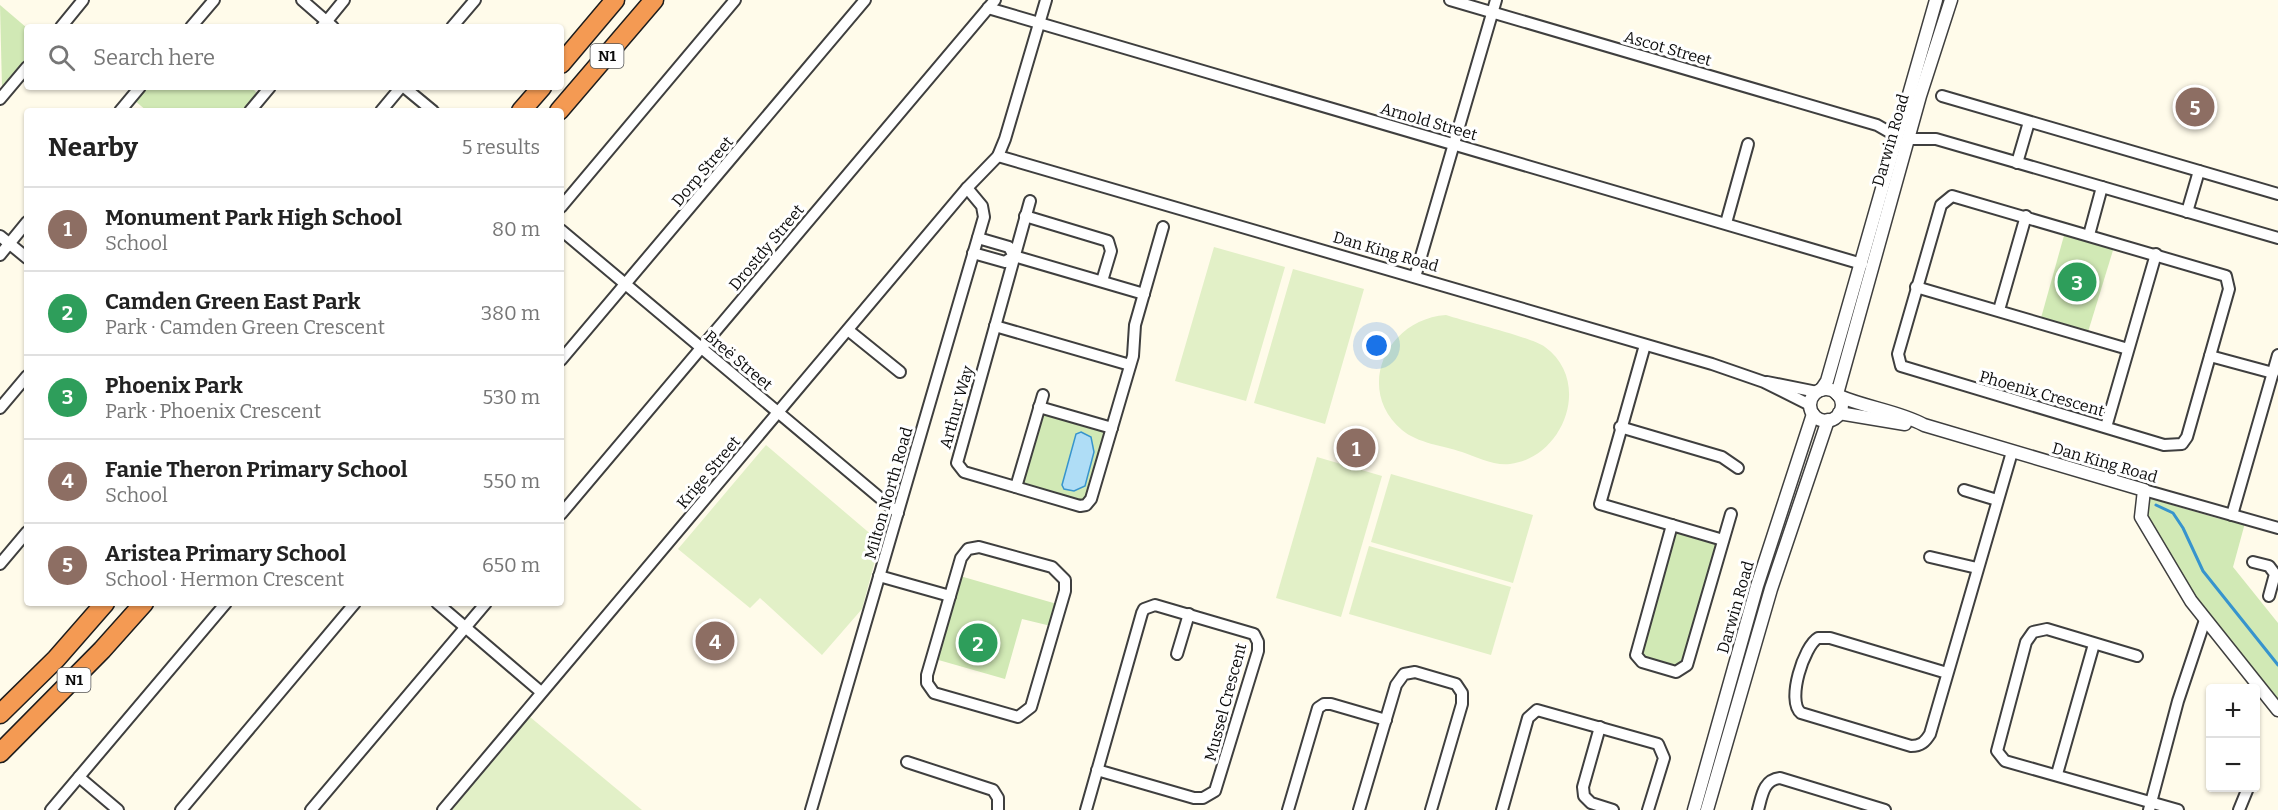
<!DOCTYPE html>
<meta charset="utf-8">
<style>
body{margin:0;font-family:Bitter,serif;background:#f6f6f6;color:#222}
.controls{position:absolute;right:18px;bottom:18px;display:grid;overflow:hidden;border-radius:6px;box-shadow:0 2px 4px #0004}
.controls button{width:54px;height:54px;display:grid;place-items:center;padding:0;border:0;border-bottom:2px solid #e0e0e0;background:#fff;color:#222;font:30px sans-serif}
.you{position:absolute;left:1377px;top:346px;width:21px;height:21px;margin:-15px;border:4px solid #fff;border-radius:50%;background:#1a73e8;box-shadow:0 0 0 9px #1a73e833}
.badge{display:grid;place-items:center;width:39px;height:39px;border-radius:50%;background:#b45309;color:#fff;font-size:20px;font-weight:700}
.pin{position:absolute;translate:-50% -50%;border:3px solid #fff;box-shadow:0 2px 6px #0006}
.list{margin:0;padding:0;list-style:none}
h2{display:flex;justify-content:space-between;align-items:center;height:78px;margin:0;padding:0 24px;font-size:26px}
h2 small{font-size:20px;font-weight:400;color:#767676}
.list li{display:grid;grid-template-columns:39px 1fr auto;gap:18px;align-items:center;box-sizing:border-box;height:84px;padding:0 24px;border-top:2px solid #e0e0e0}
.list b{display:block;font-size:22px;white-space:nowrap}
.list p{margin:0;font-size:20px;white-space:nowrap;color:#767676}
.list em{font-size:20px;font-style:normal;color:#767676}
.icon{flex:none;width:33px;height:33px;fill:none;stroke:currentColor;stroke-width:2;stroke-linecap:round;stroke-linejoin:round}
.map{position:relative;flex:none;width:2278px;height:810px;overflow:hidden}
.search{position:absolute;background:#fff;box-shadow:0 2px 4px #0004;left:24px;top:24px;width:540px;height:66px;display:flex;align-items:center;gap:15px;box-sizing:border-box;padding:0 21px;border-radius:6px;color:#767676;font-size:22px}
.panel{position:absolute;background:#fff;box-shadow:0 2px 4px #0004;left:24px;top:108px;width:540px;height:498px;border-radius:6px}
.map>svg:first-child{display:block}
.green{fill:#d1e9b5}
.pitch{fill:#e2f0c7}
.water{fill:#afddf6;stroke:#3794cd;stroke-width:1.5}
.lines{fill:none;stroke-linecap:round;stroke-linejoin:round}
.stream{stroke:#3794cd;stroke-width:3}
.minor-casing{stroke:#3f3f3f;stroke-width:14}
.tertiary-casing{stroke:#3f3f3f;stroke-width:15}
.motorway-casing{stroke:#1d1d1d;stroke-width:21}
.minor{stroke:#fff;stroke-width:10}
.tertiary{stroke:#fff;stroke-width:12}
.motorway{stroke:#f49a53;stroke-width:18}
.labels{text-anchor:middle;stroke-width:6;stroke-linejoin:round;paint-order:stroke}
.shield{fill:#fff;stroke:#555;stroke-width:1.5}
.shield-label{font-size:15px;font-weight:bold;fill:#0c0c0c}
.street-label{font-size:16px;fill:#0c0c0c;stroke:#fff}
</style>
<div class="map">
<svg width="2278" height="810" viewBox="0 0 2278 810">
<rect width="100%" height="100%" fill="#fffbea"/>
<g class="green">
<polygon points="0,5 27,28 27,59 2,88"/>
<polygon points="145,87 251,87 259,95 245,111 147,111 134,100"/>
<polygon points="2065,232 2114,247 2088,332 2041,318"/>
<polygon points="1048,413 1101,428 1105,436 1086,499 1080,502 1026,486 1023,482 1040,416"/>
<polygon points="2152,499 2220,519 2221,516 2245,523 2233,567 2278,623 2278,701 2189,587 2147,517 2149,500"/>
<polygon points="1678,531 1715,542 1717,546 1683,665 1679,668 1644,659 1640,651 1674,534"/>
<polygon points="960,576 1057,604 1051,626 1022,619 1005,679 935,659"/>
</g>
<g class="pitch">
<polygon points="1214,247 1285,267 1246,401 1175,381"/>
<polygon points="1293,269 1364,289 1325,424 1254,403"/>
<path d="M1446,315C1467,322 1531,337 1545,347C1593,382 1563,458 1510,464C1494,466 1476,457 1462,452C1444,446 1417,443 1402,430C1354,389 1387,319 1446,315Z"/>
<polygon points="766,445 880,542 862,609 822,655 760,598 750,608 678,549"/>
<polygon points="1317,457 1382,476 1341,617 1276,598"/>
<polygon points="1391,474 1533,515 1513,583 1371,542"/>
<polygon points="1369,546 1511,587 1491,655 1349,614"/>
<polygon points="530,717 642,810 452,810"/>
</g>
<polygon class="water" points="1081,432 1091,437 1094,452 1085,486 1074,491 1064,489 1062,485 1076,434"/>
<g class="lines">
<polyline class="stream" points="2156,505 2173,513 2183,528 2203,571 2278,665"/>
<g class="minor-casing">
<g id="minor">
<polyline points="302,0 333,27"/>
<polyline points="1450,0 1877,125 1891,133 1898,141"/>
<polyline points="988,8 1862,264"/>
<polyline points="61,27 83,0"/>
<polyline points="191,27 214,0"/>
<polyline points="322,27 344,0"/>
<polyline points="452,27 475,0"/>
<polyline points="404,87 433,111"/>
<polyline points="1942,96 2278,194"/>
<polyline points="0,99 27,67"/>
<polyline points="120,111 140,87"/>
<polyline points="250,111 270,87"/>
<polyline points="381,111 401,87"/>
<polyline points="1908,139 1936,139 2278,238"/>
<polyline points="998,156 1712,364 1764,382 1810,405"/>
<polyline points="2017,163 2029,122"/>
<polygon points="1952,196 2226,276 2229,289 2187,437 2182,444 2164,445 1901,366 1898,354 1941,205"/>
<polyline points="1030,201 957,463 964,472 1080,506 1086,505 1091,499 1133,356 1135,325 1163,227"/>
<polyline points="561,207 735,0"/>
<polyline points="2187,212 2199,171"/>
<polyline points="1025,216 1108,241 1111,251 1102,281"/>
<polyline points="1726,223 1748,144"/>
<polyline points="561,230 898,513"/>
<polyline points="2089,235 2102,187"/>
<polyline points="0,236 27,258"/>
<polyline points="978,238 1009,247 1014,256 1144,294"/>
<polyline points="973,253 1005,262 1014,256"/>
<polyline points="0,255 27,222"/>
<polyline points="1415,277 1496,0"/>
<polyline points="1916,287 2128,349"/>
<polyline points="1999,310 2026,216"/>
<polyline points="995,326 1130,365"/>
<polyline points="848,330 900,372"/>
<polyline points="1645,345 1600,504 1723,540"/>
<polyline points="2210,356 2273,373"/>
<polyline points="561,360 865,0"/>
<polyline points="1767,382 1817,392"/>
<polyline points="1039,407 1112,428"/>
<polyline points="0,408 27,376"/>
<polyline points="1620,427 1722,457 1738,468"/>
<polyline points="2106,427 2156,254"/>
<polyline points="1016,487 1043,395"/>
<polyline points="1964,490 1997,500"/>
<polyline points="2144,490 2278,528"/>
<polyline points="561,514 995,0"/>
<polyline points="2232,515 2278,355"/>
<polyline points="1672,525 1636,655 1642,662 1676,672 1687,665 1731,514"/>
<polygon points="979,547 1052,567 1065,580 1065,591 1031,707 1018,717 934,693 927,683 927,675 961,558 968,549"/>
<polyline points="1930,557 1977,568"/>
<polyline points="2253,562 2269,566 2275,574 2269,596"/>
<polyline points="0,564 27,532"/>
<polyline points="879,576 950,596"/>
<polyline points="437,603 541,692"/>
<polyline points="1177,654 1189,614"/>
<polyline points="2137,656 2047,629 2033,632 2026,642 1997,751 2005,761 2178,810"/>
<path d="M1947,673L1830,638H1818C1804,646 1786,701 1801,713L1911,746C1921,746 1925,742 1930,734L2012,452"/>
<polyline points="1600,727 1583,787 1584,796 1591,803 1613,810"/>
<polyline points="907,762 993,790 998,798 998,810"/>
<polyline points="2057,774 2094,644"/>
<polyline points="79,777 118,810"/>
<polyline points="51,810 226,603"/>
<polyline points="181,810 355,603"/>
<polyline points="311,810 486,603"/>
<polyline points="443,810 967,188 998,156 1005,139 1046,0"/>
<polyline points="811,810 984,217 982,206 967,188"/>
<polyline points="1086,810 1142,613 1144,609 1155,605 1254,634 1258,642 1258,651 1215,791 1203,798 1194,798 1097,770"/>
<polyline points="1288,810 1318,708 1324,704 1331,704 1386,720"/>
<polyline points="1359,810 1396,685 1404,674 1415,672 1456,684 1462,693 1462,704 1431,810"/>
<polyline points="1502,810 1528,718 1537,710 1658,744 1664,758 1648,810"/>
<path d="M1758,810C1762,796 1763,780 1780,778L1885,810"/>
<polyline points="2149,810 2178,701 2205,620"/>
<polyline points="2239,810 2248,788"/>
</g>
</g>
<g class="tertiary-casing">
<g id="tertiary">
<circle cx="1826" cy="405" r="16"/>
<polyline points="1821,390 1827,381 1936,0"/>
<polyline points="1837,394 1920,96 1951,0"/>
<path d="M1839,396C1867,408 1898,411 1924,425L2144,490L2141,517L2191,601L2278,710"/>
<polyline points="1839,413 1905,424"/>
<polyline points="1694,810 1757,586 1813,414"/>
<polyline points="1707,810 1771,589 1828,420"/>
</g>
</g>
<g class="motorway-casing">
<g id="motorway">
<polyline points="561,64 615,0"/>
<polyline points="521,111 542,87"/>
<polyline points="559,111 654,0"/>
<polyline points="0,714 56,659 105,603"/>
<polyline points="0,753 102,650 144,603"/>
</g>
</g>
<use href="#minor" class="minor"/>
<use href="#tertiary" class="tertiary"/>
<use href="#motorway" class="motorway"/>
</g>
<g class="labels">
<g class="shield">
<rect x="590.5" y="44" width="33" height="24" rx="4.5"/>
<rect x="57.5" y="668" width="33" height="24" rx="4.5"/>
</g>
<g class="shield-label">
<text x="607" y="61">N1</text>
<text x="74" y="685">N1</text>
</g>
<g class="street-label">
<text transform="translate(1668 48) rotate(16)" y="6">Ascot Street</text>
<text transform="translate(1429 121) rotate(16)" y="6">Arnold Street</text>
<text transform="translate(1890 140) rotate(-74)" y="6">Darwin Road</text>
<text transform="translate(702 171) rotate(-50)" y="6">Dorp Street</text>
<text transform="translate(766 247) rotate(-50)" y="6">Drostdy Street</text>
<text transform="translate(1386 251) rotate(16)" y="6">Dan King Road</text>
<text transform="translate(739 360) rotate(40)" y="6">Breë Street</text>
<text transform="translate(2042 393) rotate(16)" y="6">Phoenix Crescent</text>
<text transform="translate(956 407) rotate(-74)" y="6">Arthur Way</text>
<text transform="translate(2105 462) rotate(16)" y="6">Dan King Road</text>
<text transform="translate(708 472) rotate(-50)" y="6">Krige Street</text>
<text transform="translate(888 493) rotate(-74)" y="6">Milton North Road</text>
<text transform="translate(1735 607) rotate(-74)" y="6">Darwin Road</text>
<text transform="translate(1225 702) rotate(-75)" y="6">Mussel Crescent</text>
</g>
</g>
</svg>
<div class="controls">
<button>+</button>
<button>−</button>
</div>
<div class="you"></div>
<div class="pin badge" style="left:1356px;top:448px;background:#8d6e63">1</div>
<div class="pin badge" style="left:978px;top:643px;background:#2e9e5b">2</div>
<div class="pin badge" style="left:2077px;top:282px;background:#2e9e5b">3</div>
<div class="pin badge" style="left:715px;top:641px;background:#8d6e63">4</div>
<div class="pin badge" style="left:2195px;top:107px;background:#8d6e63">5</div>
<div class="search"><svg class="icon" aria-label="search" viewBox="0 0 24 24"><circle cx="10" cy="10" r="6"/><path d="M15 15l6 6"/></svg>Search here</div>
<section class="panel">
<h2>Nearby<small>5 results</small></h2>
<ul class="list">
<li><span class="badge" style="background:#8d6e63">1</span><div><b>Monument Park High School</b><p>School</p></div><em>80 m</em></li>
<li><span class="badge" style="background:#2e9e5b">2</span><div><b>Camden Green East Park</b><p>Park · Camden Green Crescent</p></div><em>380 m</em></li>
<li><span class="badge" style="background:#2e9e5b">3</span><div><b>Phoenix Park</b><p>Park · Phoenix Crescent</p></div><em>530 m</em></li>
<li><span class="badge" style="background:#8d6e63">4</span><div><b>Fanie Theron Primary School</b><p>School</p></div><em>550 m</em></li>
<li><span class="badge" style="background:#8d6e63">5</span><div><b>Aristea Primary School</b><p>School · Hermon Crescent</p></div><em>650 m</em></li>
</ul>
</section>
</div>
